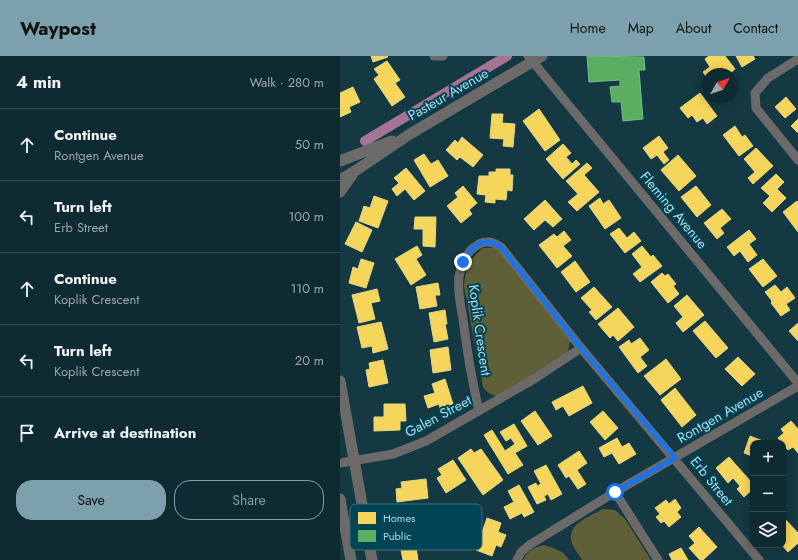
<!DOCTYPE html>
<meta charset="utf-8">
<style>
body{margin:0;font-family:Jost,sans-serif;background:#18333a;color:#f1f3f6}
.controls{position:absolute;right:12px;bottom:12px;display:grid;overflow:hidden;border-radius:8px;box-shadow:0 2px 10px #0003}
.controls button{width:36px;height:36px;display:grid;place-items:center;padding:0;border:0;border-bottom:1px solid #2f474d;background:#0f2b32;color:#f1f3f6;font:20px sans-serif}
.compass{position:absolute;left:362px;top:12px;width:36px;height:36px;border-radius:50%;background:#0f2b32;box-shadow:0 2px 10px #0003;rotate:50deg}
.stop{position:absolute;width:12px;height:12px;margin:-9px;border:3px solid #1a73e8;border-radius:50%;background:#fff}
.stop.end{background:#1a73e8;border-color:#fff;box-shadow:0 1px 4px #0008}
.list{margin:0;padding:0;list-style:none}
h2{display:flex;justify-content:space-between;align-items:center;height:52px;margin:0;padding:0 16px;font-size:17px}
h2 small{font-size:13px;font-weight:400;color:#9ba7ac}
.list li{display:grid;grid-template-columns:26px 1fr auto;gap:12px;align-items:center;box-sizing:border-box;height:72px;padding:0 16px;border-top:1px solid #2f474d}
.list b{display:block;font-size:15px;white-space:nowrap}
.list p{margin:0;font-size:13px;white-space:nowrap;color:#9ba7ac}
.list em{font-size:13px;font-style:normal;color:#9ba7ac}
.actions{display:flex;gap:8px;padding:12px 16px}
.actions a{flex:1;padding:9px 0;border:1px solid #7ca0ac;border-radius:16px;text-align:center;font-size:14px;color:#7ca0ac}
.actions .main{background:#7ca0ac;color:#111}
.icon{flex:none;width:22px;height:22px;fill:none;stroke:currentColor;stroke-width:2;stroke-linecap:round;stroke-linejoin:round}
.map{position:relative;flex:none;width:458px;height:504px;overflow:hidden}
header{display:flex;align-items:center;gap:24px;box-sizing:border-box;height:56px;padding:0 20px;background:#7ca0ac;color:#111}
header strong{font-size:19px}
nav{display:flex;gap:22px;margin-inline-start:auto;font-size:14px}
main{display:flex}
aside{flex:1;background:#0f2b32}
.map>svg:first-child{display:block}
.green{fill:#5f5f38}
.homes{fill:#f6d55c;stroke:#e2d685}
.public{fill:#5aae61;stroke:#75bb89}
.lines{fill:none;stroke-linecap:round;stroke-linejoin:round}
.canal{stroke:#a47495;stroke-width:10}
.minor{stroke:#6c6a68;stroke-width:9}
.tertiary{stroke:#6c6a68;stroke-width:11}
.route{stroke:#1a73e8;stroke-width:5}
.labels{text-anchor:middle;stroke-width:4;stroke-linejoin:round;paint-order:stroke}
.street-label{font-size:14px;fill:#b4d8e5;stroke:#004456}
.key{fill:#004456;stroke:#367081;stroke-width:1}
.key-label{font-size:11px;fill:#b4d8e5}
</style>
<header>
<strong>Waypost</strong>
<nav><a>Home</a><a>Map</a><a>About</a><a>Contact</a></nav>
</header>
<main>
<aside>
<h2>4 min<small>Walk · 280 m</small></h2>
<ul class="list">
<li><svg class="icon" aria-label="ahead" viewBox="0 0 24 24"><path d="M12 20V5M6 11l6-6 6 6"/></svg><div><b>Continue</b><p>Rontgen Avenue</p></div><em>50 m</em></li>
<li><svg class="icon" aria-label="left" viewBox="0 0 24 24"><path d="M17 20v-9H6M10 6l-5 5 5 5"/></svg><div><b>Turn left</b><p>Erb Street</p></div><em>100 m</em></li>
<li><svg class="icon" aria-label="ahead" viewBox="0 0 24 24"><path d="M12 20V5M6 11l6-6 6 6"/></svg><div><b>Continue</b><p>Koplik Crescent</p></div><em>110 m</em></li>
<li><svg class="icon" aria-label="left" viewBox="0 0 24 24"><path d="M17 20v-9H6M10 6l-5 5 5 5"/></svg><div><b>Turn left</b><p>Koplik Crescent</p></div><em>20 m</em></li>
<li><svg class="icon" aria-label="arrive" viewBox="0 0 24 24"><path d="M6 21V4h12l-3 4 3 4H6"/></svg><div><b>Arrive at destination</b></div></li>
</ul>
<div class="actions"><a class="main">Save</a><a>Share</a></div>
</aside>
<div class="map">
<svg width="458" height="504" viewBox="0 0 458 504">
<rect width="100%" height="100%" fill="#143942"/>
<g class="green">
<path d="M143,192H154L163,197L230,285L228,296L163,340C153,340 149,339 143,331L124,230C125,214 130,202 143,192Z"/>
<path d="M263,453L275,454L285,463L311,504H242C239,499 234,493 232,487C225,468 251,460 263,453Z"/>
<path d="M204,489C214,492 224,495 229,504H183C187,495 195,491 204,489Z"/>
</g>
<g class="homes">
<polygon points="31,0 47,0 48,1 33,6"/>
<polygon points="369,0 385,0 395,13 389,18 368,18 368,23 363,16 370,11 365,3"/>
<polygon points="396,0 413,0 415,3 402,11"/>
<polygon points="47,5 60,24 55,27 65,41 52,50 34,23 39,19 34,13"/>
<polygon points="13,31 20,46 9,51 11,56 0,61 0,37"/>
<polygon points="360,37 377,60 367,68 363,62 357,66 352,59 348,62 340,52"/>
<polygon points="446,41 456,53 445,62 435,51"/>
<polygon points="199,53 220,84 205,95 183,65"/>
<polygon points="152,58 163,58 162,67 175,68 173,91 163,90 164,83 150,82"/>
<polygon points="458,63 458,77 451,70"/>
<polygon points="395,70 402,81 405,79 413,90 399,100 383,79"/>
<polygon points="319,80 328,92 323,96 329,104 324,108 317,99 311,103 303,92"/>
<polygon points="122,81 143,99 133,111 120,101 117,104 106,94 115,84 118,87"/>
<polygon points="223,88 231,97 226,101 232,108 236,104 240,108 223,123 206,103"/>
<polygon points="416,92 433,110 413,128 408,122 415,116 404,103"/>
<polygon points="84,98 91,108 98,104 108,120 90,131 74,104"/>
<polygon points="338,99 356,120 339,135 321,114"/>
<polygon points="247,107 252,112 244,119 259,136 237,155 228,146 238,138 226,125"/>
<polygon points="66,112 85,135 74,144 65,133 57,140 52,133 59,127 54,122"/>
<polygon points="156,113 170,113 170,119 173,119 172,135 167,134 166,144 155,143 155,147 145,146 146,139 137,138 139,120 149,120 149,116 156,116"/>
<polygon points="436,118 444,126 437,133 446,142 432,156 423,147 430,140 421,132"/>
<polygon points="123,130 137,147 129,154 132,158 121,167 107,150 118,141 115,137"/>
<polygon points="356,130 371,149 357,161 341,141"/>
<polygon points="34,140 48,145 38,172 19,165 24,150 30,152"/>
<polygon points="260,142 263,148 269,144 281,162 265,173 249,150"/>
<polygon points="205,144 222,163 213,171 205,164 194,174 184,163"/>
<polygon points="457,145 458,147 458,176 443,156"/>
<polygon points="382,153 391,163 380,172 384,177 377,183 364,167"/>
<polygon points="75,161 96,161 95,191 83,190 83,173 74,173"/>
<polygon points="16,166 32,174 22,196 5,188"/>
<polygon points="279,172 287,182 294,176 301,185 285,197 270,178"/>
<polygon points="409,174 416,183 409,188 417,199 408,206 400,195 394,200 387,191"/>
<polygon points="224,175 231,184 223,190 232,200 217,212 199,189 214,178 217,181"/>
<polygon points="77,190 82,199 76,203 86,219 71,229 55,203"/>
<polygon points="302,190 311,201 313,199 322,210 300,226 293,218 302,211 292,198"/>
<polygon points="21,203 34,207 26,232 9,227 13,211 18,213"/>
<polygon points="423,203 437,220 423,231 409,213"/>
<polygon points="235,205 250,226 236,236 221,216"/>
<polygon points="322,217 325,220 328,218 336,228 333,230 339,238 328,247 311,226"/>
<polygon points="98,227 100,239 95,239 97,250 80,253 76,231"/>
<polygon points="435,229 441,236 447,231 455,242 446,248 450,254 441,260 431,247 432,245 425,236"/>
<polygon points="254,231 272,251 256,264 249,256 252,254 241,242"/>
<polygon points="37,233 40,245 31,247 35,263 19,267 12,239"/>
<polygon points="347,239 364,259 343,276 336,267 343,261 334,250"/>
<polygon points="278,252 294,271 278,285 273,279 270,282 258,268"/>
<polygon points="105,254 107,268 105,268 108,283 94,286 89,257"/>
<polygon points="365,265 388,292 376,302 353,275"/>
<polygon points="41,266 48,293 33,297 32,290 22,292 17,271"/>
<polygon points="458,267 458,285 449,275"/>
<polygon points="300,282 309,294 300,301 307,310 298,317 279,291 289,284 291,288"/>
<polygon points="108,291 111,314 93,317 90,294"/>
<polygon points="398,301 415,318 402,330 385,313"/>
<polygon points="326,303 341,323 320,339 304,320"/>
<polygon points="43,304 48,327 29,331 26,314 30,313 29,307"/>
<polygon points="105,323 113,348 100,352 99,348 88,352 84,340 95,337 92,328"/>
<polygon points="243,330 252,347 229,360 223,350 216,354 212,346"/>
<polygon points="335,332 356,359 342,371 321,344"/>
<polygon points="44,348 65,348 66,365 60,365 60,374 34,375 34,361 44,361"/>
<polygon points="195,355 212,380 198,389 181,365"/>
<polygon points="263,355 278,372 265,384 250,366"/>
<polygon points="451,365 458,373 458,397 453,391 448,394 438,382 444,377 441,373"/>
<polygon points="174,368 187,390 175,397 183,409 168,418 144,379 152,374 165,395 175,388 171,382 166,385 160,376"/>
<polygon points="410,380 428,387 413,387 413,405 411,404 412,400 404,397"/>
<polygon points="277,382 282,391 289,387 296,398 279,408 272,397 264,401 259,392"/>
<polygon points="131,393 134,397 141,393 163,424 143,439 118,402"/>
<polygon points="239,395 247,407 237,414 246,428 238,433 229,420 226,422 218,409"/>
<polygon points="389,401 413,428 413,433 404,441 397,433 400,430 393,422 388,427 376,412"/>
<polygon points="113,404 126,424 106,437 97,422 102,419 98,413"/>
<polygon points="206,409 222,438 211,444 208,438 204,440 206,444 197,448 188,431 196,427 197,430 201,428 194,415"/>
<polygon points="86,423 88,442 57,446 56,433 62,432 61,426"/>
<polygon points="179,429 194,456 184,461 182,457 170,463 164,451 174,446 168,435"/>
<polygon points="335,443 341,452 337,456 341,461 329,471 324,465 321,467 316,461 320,458 315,452 326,444 329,448"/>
<polygon points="147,462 161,467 158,476 166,479 161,491 156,489 152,500 136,494"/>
<polygon points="445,463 458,477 458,487 448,496 442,489 443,489 443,465"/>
<polygon points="359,471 377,491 363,504 360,504 349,492 355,487 349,480"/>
<polygon points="76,491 78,504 63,504 61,494"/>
<polygon points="341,492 348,504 332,504 329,498"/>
</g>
<polygon class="public" points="247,0 304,1 305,14 299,14 303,63 283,65 281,46 272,46 270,31 280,30 280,24 249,26"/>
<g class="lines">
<polyline class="canal" points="25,85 167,0"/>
<g class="minor">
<polyline points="94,0 103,0"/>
<polyline points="188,0 458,327"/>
<polyline points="458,3 428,22 415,37 416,52 458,104"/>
<path d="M139,355C132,325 127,295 123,264C121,250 117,235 119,221C121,209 125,197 136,190C145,183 153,186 161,191L241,292L419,504"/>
<polyline points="0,407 53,398 86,385 194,323 241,292"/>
<polyline points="275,436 318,504"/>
<polyline points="177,504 181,496 191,488 275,436 458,330"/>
</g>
<g class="tertiary">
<polyline points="0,105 52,85"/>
<polyline points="0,124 15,115 70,78 202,0"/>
<polyline points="0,136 12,119"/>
<polyline points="0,325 32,504"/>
<polyline points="0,443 11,504"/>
</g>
</g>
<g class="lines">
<path class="route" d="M123,206C133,188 142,180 161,191L241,292L335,402L275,436"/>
</g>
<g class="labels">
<g class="street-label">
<text transform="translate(108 38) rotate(-30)" y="5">Pasteur Avenue</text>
<text transform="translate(334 154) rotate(50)" y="5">Fleming Avenue</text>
<text transform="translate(140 274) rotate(82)" y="5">Koplik Crescent</text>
<text transform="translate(380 359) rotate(-30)" y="5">Rontgen Avenue</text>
<text transform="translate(98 360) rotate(-28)" y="5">Galen Street</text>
<text transform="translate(372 425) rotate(51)" y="5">Erb Street</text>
</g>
</g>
<rect x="10" y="448" width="132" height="46" rx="6" class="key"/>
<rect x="18" y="456" width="18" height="12" fill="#f6d55c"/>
<rect x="18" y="474" width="18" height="12" fill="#5aae61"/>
<g class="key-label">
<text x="43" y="466">Homes</text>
<text x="43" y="484">Public</text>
</g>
</svg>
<div class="controls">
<button>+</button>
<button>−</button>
<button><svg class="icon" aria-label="layers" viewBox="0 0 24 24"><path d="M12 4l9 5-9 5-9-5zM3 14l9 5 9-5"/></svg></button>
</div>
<svg class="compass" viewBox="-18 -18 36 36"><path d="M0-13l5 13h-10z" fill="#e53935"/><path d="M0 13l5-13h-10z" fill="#9ba7ac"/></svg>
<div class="stop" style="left:275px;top:436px"></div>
<div class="stop end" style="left:123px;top:206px"></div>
</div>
</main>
